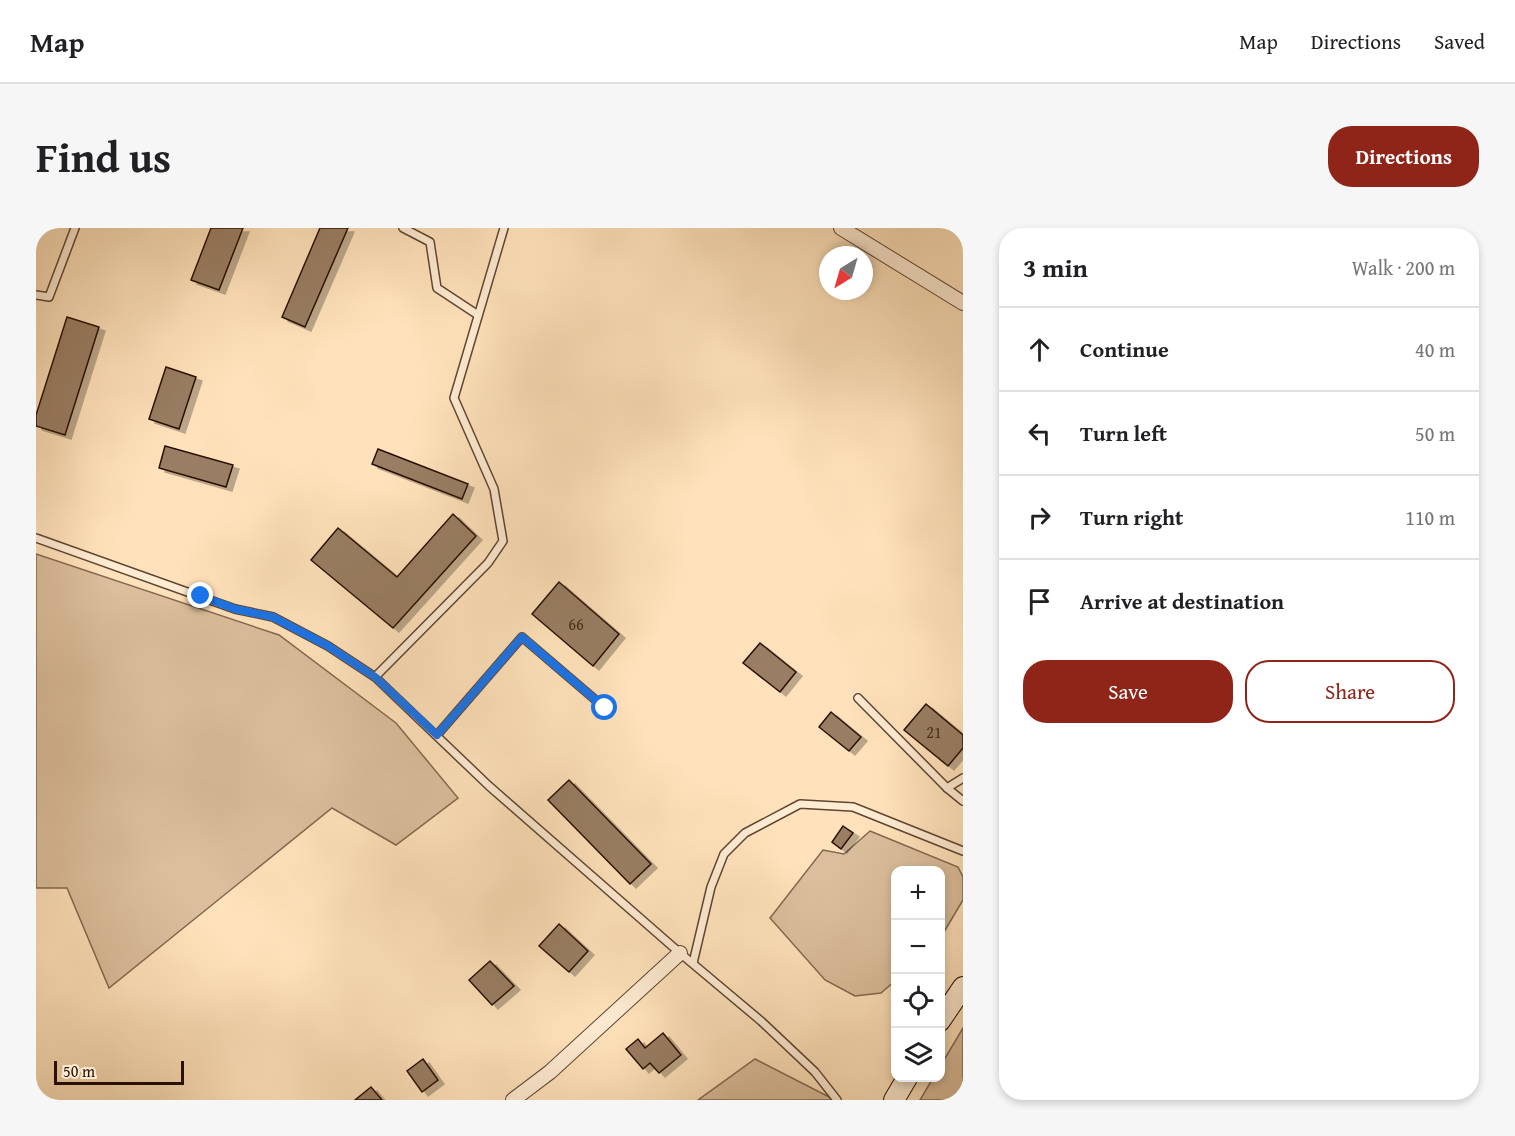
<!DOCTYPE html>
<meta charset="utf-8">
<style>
body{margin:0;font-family:"Gentium Book Plus",serif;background:#f6f6f6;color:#202124}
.controls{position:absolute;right:18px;bottom:18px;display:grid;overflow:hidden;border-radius:12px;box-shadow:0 3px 9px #0003}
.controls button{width:54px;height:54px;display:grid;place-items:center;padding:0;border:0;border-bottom:2px solid #e0e0e0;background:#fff;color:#202124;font:30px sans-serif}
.compass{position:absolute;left:783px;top:18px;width:54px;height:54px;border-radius:50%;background:#fff;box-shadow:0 3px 9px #0003;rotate:217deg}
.scale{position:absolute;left:18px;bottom:15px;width:130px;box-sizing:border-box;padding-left:6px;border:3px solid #2b1103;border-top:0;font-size:16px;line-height:21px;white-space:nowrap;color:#2b1103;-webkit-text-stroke:4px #ffecd3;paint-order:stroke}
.stop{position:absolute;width:18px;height:18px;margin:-14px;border:4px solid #1a73e8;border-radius:50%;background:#fff}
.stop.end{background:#1a73e8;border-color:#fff;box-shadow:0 2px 6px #0008}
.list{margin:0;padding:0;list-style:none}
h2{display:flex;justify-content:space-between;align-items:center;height:78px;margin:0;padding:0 24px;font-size:26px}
h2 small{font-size:20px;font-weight:400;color:#757577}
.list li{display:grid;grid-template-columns:39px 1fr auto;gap:18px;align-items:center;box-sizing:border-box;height:84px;padding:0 24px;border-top:2px solid #e0e0e0}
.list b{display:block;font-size:22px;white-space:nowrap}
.list em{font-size:20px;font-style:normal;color:#757577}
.actions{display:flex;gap:12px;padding:18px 24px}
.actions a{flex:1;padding:14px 0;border:2px solid #8f2418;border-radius:24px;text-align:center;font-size:21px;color:#8f2418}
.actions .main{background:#8f2418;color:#fff}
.icon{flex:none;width:33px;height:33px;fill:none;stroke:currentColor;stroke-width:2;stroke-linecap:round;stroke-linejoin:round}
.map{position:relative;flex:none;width:927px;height:872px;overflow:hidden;border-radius:24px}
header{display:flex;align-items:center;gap:36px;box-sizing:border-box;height:84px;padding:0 30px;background:#fff;border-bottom:2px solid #e0e0e0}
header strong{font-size:28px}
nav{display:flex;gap:33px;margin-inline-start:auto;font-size:21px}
.intro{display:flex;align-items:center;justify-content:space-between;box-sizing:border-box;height:144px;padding:0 36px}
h1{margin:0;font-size:42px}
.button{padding:15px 27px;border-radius:24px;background:#8f2418;color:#fff;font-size:21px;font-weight:700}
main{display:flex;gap:36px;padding:0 36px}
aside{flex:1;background:#fff;border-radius:24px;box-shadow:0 3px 9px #0003}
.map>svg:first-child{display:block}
.green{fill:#dbbe9c;stroke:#836850;stroke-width:1.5}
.building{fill:#997e63;stroke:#2b1103;stroke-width:1.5;filter:url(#shadow)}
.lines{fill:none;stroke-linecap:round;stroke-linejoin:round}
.lane-casing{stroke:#604531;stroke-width:10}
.street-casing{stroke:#604531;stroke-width:16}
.secondary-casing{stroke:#2b1103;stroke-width:22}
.lane{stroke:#ffecd3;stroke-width:7}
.street{stroke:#ffecd3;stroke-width:14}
.secondary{stroke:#ffecd3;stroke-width:20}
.route{stroke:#1a73e8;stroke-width:8}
.labels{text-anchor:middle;stroke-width:4.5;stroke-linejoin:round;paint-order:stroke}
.number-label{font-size:16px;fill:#462c1b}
</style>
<header>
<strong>Map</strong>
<nav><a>Map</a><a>Directions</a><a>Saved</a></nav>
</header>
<div class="intro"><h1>Find us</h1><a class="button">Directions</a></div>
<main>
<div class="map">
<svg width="927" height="872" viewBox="0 0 927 872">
<defs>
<filter id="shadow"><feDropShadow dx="6" dy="4" stdDeviation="0" flood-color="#0004"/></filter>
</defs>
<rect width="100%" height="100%" fill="#ffe2bb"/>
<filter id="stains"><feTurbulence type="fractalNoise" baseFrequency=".00333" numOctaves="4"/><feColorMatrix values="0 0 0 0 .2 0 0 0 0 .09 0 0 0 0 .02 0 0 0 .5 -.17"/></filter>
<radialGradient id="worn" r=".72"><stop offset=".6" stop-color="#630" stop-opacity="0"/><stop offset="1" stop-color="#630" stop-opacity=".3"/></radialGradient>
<g class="green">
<polygon points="0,326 243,407 360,495 422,570 360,617 296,580 73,760 31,660 0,660"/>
<polygon points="834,603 922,639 927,649 927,672 905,709 904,642 860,642 859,753 845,765 819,768 789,752 734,690 787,622 808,626"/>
<polygon points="927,800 927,872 884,872 897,850 904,850 905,837"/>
<polygon points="719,831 799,872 662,872"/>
</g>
<g class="building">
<polygon points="175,0 207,0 183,62 155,52"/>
<polygon points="284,0 312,0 269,99 246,89"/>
<polygon points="31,89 63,99 29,207 0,198 0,187"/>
<polygon points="130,139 160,149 143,201 113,191"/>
<polygon points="129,218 197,237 190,259 123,240"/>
<polygon points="342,221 432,256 426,271 336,236"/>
<polygon points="417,286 440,308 357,400 275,332 302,300 361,349"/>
<polygon points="523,354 583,406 557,438 496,386"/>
<polygon points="724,415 760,444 744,464 707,435"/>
<polygon points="890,476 927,507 927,520 912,538 868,502"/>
<polygon points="795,484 825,509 813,523 783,499"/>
<polygon points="533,552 615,636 594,656 512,572"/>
<polygon points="807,598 817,605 805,621 796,614"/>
<polygon points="523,696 552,723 533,744 503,718"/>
<polygon points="454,733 478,758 456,777 433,752"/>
<polygon points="627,805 645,827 623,845 614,835 607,841 590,821 602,811 609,820"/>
<polygon points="387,831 402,852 386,864 371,843"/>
<polygon points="335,859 346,872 319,872"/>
</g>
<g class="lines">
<g class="lane-casing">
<g id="lane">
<polyline points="367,0 394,14 401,60 442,87"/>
<polyline points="0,67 13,69 39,0"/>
<polyline points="0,310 199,381 237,389 292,418 339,449 453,558 644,725 725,793 779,844 801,872"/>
<polyline points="339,449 452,335 467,313 458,261 418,170 468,0"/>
<polyline points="822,470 911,560 927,573"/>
<polyline points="401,507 486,409 569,480"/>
<polyline points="911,560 927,550"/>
<polyline points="657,735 675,659 688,626 709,605 764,576 817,579 927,623"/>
</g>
</g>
<g class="street-casing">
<g id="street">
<polyline points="805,0 927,75"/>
<polyline points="477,872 514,844 644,725"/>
</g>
</g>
<g class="secondary-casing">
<g id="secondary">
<polyline points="904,793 927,759"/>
<polyline points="858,872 871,850"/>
</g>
</g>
<use href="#lane" class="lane"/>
<use href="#street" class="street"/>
<use href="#secondary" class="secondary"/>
</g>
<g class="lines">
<polyline class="route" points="165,368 199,381 237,389 292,418 339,449 401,507 486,409 569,480"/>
</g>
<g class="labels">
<g class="number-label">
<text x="540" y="402">66</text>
<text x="898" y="510">21</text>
</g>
</g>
<rect width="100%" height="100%" filter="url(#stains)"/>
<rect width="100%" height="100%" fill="url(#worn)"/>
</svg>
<div class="controls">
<button>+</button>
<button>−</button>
<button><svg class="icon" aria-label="locate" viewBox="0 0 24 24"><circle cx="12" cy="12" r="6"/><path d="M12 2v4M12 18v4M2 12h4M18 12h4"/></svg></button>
<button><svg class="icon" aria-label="layers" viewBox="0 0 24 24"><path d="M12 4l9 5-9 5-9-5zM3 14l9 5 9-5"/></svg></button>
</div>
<svg class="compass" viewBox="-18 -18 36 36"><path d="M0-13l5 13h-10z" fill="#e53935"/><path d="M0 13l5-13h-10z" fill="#757577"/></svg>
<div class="scale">50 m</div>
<div class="stop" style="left:569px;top:480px"></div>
<div class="stop end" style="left:165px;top:368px"></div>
</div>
<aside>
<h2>3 min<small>Walk · 200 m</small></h2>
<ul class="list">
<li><svg class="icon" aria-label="ahead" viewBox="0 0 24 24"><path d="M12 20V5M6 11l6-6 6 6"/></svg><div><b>Continue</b></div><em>40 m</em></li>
<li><svg class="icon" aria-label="left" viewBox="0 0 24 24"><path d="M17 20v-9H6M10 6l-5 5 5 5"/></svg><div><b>Turn left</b></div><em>50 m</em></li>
<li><svg class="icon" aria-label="right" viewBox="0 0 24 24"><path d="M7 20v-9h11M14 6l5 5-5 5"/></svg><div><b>Turn right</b></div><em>110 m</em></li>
<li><svg class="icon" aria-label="arrive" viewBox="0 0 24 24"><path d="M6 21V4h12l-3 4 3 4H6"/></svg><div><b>Arrive at destination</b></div></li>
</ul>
<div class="actions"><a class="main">Save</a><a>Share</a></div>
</aside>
</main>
